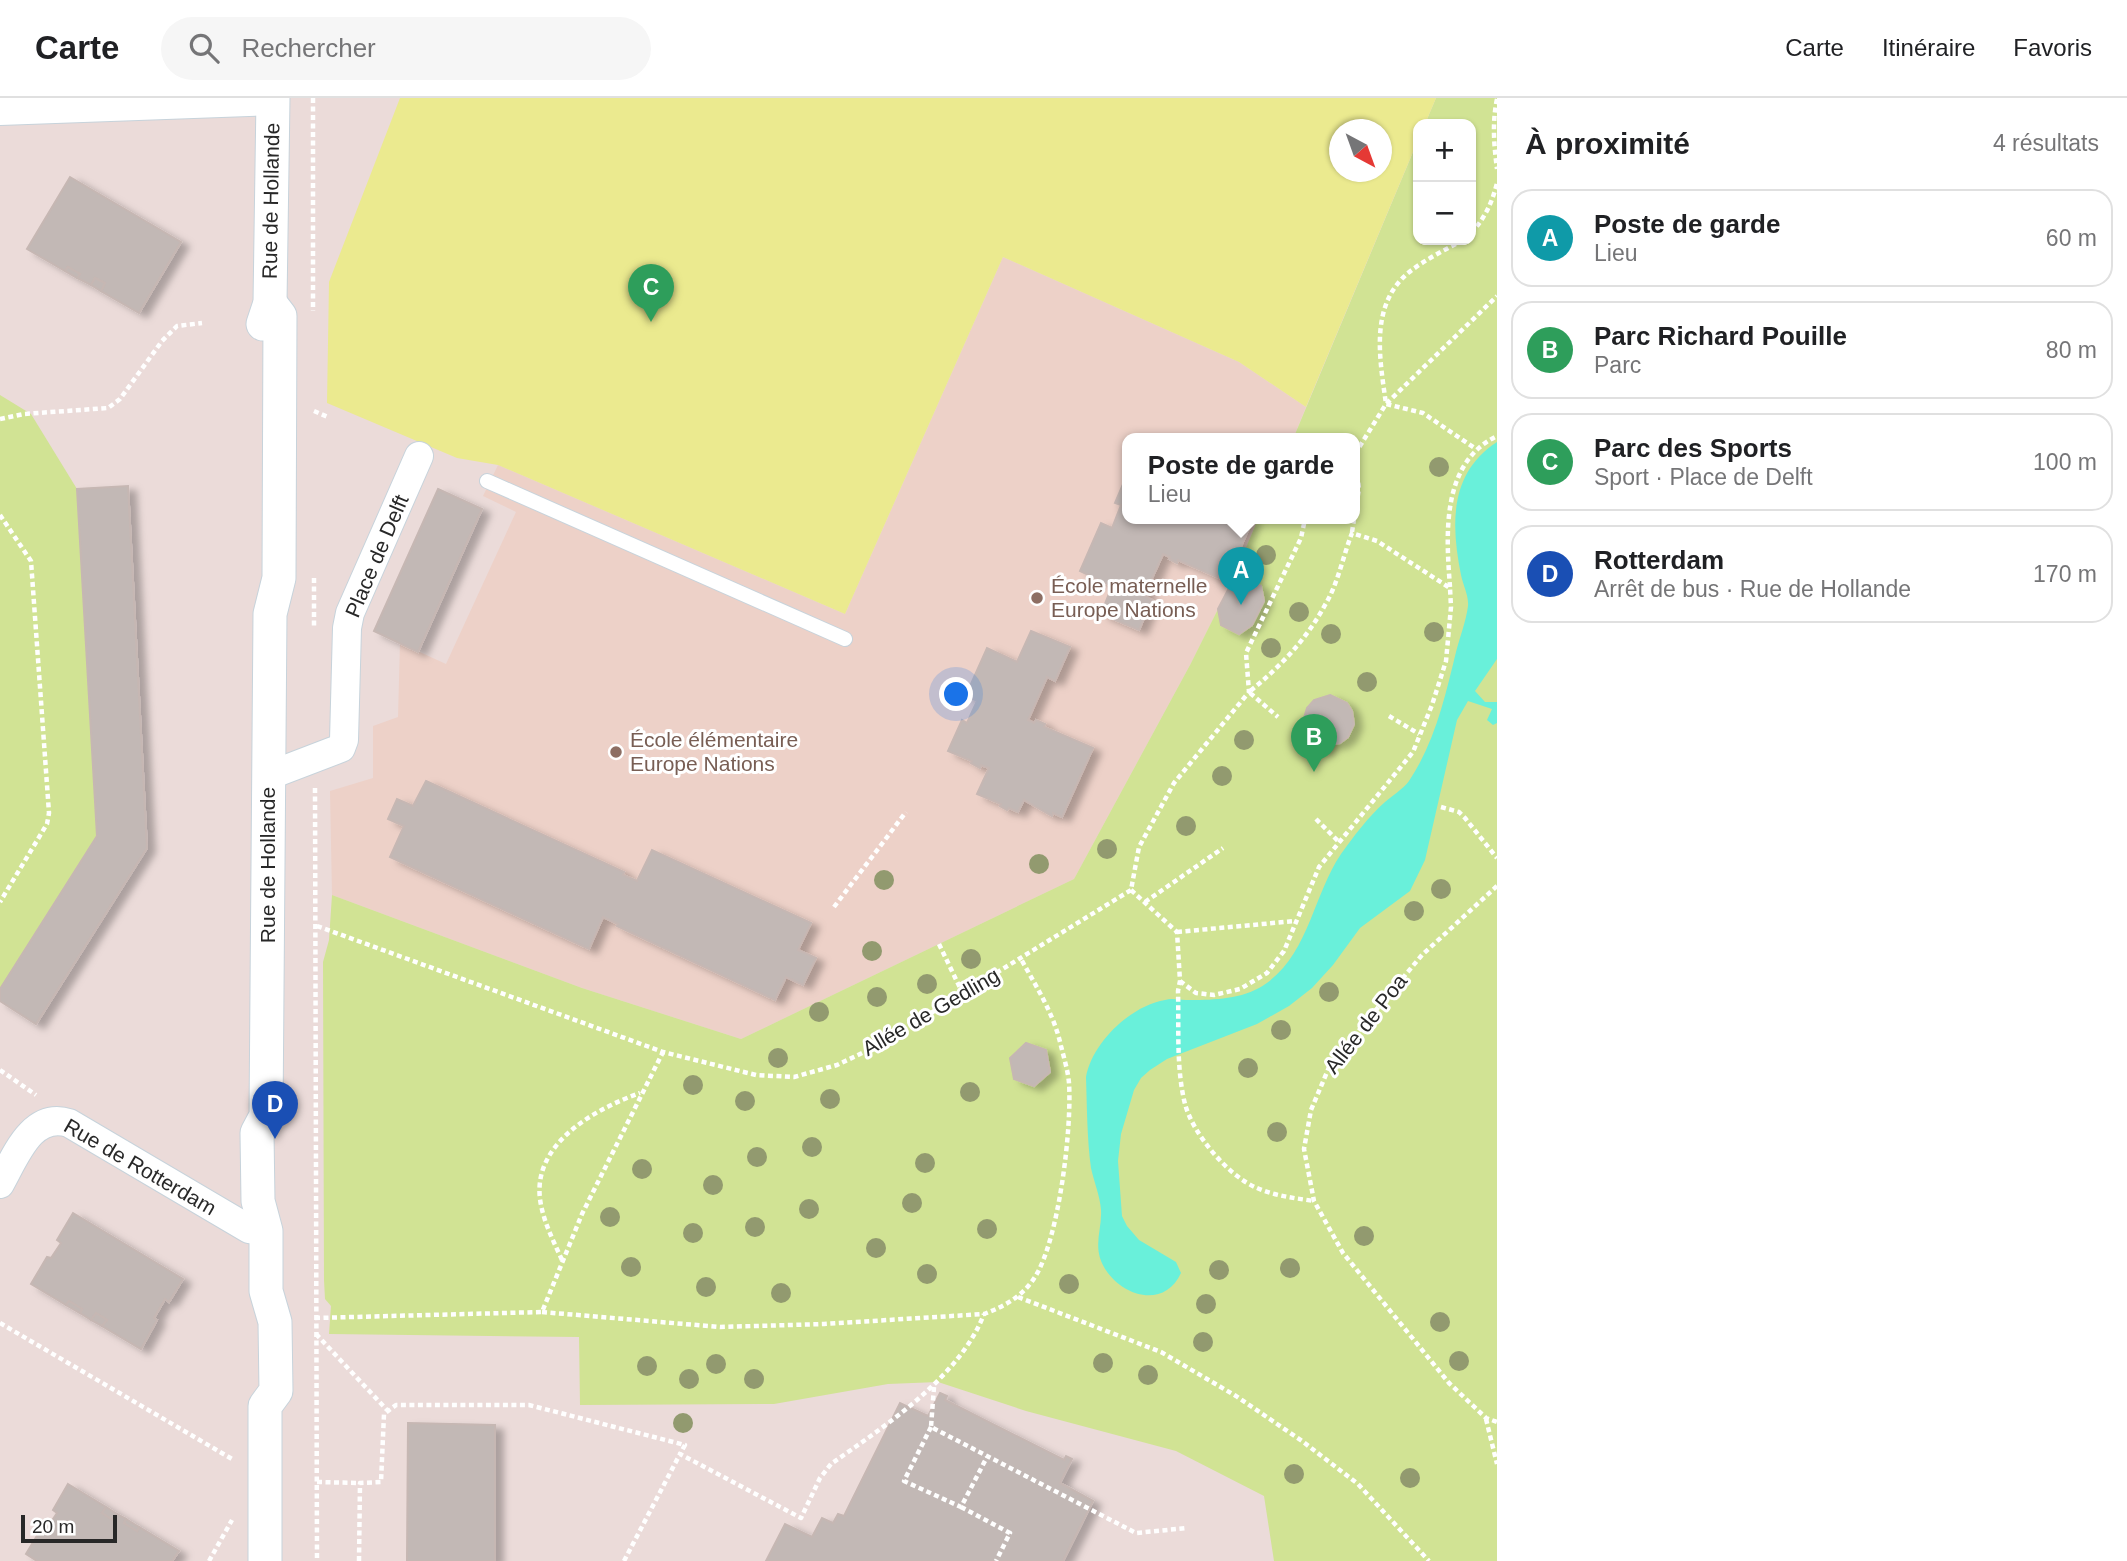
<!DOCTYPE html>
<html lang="fr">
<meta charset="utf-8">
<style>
body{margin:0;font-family:Helvetica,sans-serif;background:#f6f6f6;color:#202124}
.controls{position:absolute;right:21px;top:21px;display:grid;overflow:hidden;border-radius:14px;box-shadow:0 2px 5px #0004}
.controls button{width:63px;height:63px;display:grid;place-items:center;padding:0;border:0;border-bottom:2px solid #e0e0e0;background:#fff;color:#202124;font:35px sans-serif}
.compass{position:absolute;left:1329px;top:21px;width:63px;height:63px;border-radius:50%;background:#fff;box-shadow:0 2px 5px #0004;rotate:139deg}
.scale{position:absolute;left:21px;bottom:18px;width:96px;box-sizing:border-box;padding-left:7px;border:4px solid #282828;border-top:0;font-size:19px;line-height:24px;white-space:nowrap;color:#282828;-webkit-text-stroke:5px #fff;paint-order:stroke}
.you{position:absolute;left:957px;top:597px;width:24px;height:24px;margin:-18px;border:5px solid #fff;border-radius:50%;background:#1a73e8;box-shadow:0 0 0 10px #1a73e833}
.badge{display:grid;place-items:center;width:46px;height:46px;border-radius:50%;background:#296186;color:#fff;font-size:23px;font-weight:700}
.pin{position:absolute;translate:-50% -58px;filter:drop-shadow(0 2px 4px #0008)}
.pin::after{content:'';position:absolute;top:37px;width:24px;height:21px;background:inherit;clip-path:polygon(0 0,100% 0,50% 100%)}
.popup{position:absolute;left:1122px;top:335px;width:238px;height:91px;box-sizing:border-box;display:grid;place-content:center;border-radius:14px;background:#fff;filter:drop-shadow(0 2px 5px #0005);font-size:23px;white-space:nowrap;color:#757577}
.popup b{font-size:26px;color:#202124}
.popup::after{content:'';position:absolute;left:50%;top:100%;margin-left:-14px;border:14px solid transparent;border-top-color:#fff}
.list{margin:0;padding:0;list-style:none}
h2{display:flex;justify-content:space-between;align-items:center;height:91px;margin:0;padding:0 28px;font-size:30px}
h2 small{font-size:23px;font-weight:400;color:#757577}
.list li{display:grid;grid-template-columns:46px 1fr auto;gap:21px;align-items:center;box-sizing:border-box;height:98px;margin:0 14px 14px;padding:0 14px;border:2px solid #e0e0e0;border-radius:21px}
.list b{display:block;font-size:26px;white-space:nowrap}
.list p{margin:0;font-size:23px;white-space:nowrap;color:#757577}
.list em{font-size:23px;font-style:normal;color:#757577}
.icon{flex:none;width:38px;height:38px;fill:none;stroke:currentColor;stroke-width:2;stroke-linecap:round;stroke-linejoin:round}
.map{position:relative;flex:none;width:1497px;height:1463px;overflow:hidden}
header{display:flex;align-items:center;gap:42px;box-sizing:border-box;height:98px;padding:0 35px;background:#fff;border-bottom:2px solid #e0e0e0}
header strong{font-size:33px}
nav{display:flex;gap:38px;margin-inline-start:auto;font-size:24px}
.search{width:490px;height:63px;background:#f6f6f6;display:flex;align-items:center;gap:18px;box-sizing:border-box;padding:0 24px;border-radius:38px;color:#757577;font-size:26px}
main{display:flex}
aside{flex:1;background:#fff}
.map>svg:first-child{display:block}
.education{fill:#edd1c8}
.green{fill:#d1e394}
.pitch{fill:#ebea8f;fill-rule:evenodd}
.water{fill:#69f0da}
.building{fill:#c2b8b5;stroke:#c6b7b3;stroke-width:2;filter:url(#shadow)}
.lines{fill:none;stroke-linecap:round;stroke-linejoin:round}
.service-casing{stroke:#c7d3db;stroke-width:16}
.minor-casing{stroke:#c7d3db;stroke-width:30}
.tertiary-casing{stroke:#c7d3db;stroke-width:35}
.path{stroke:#fff;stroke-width:4.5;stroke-dasharray:5 3.5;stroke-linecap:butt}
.service{stroke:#fff;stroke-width:14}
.minor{stroke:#fff;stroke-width:28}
.tertiary{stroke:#fff;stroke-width:33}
.tree{fill:#929a6f}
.education-dot{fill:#8d6e63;stroke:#fff;stroke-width:2.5}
.labels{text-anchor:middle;stroke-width:6;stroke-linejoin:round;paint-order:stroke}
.street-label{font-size:21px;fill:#282828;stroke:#fff}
.education-label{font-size:21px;fill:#785e54;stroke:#fff;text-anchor:start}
</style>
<header>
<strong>Carte</strong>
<div class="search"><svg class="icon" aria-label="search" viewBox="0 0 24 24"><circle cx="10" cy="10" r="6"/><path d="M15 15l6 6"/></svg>Rechercher</div>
<nav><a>Carte</a><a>Itinéraire</a><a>Favoris</a></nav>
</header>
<main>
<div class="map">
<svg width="1497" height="1463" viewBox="0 0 1497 1463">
<defs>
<filter id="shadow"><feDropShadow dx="8" dy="4.5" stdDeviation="3.5" flood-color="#0004"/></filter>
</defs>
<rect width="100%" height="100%" fill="#ebdbd9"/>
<polygon class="education" points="1003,159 1239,264 1306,309 1293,341 1127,341 1127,421 1258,421 1231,485 1190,567 1074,781 741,941 582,890 332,797 330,693 373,680 373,628 398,619 400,545 446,566 516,414 483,398 498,367 845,516"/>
<g class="green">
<polygon points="1436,0 1497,0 1497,1463 1274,1463 1264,1398 1176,1353 1026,1313 938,1284 888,1286 774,1306 580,1307 579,1239 329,1236 331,1208 325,1201 324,1182 323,864 329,842 332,797 582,890 741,941 1074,781 1190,567 1231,485 1258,421 1355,421 1355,341 1293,341 1418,42 1418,142 1471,142 1471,26 1425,26"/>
<polygon points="0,297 31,316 77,391 97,738 0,891"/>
</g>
<path class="pitch" d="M400,0H1436L1425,26H1418V42L1306,309L1239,264L1003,159L845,516L498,367L457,360L327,305L329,184ZM1339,32H1381V74H1339Z"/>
<path class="water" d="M1497,344V561L1475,593L1485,604H1497V625L1493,627L1487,622L1492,611L1468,603L1457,622L1425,762L1410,793L1360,830L1333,867L1312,890L1289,908L1257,926L1167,961L1150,972L1141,980L1134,992L1121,1036L1118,1063L1122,1118L1127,1128L1139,1142L1176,1164L1181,1175C1162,1216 1111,1194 1100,1160C1095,1143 1102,1129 1101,1112C1100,1098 1094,1084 1091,1070C1087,1041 1087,1009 1086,979C1092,945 1130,908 1165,902C1172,900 1179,902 1186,902C1210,902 1237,902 1259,890C1308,862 1312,799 1341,756C1354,738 1368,719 1385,704C1393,697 1403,691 1409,683C1435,644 1445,599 1456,554C1460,539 1466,523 1468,508C1469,498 1463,487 1461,477C1451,427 1449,375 1497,344Z"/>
<g class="building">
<polygon points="70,79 181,144 139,215 101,193 105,185 95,180 91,187 77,180 80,176 68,169 65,173 27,151"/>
<polygon points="68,169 80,176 77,180 65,173"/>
<polygon points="95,180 105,185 101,193 91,187"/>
<polygon points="1127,377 1127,421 1253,421 1226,483 1178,462 1177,465 1169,461 1170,459 1163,456 1144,498 1152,502 1139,532 1101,516 1112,488 1080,473 1101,425 1112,430 1121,407 1115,405"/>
<polygon points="128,388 147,750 36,926 0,903 0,891 97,738 77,391"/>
<polygon points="438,391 482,411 418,554 374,533"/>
<polygon points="1244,480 1261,488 1264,503 1252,527 1239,536 1221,527 1218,511 1229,490"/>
<polygon points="1031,533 1070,549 1055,583 1047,579 1028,622 1034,625 1036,622 1045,626 1044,629 1093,650 1062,719 1053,715 1052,718 1024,702 1018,714 1009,710 1007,712 1000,708 1001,706 977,696 989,670 981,667 980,670 971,665 972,663 948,653 962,622 967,625 977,603 966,597 987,550 1017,564"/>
<polygon points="1330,597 1347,605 1352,613 1354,626 1348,639 1340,645 1328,647 1326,652 1317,650 1318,645 1305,632 1304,620 1307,610 1314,602"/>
<polygon points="426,683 624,774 623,777 637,783 652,752 811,825 798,852 816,860 803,887 786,879 775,902 617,828 618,826 603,819 589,851 390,759 404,728 388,721 397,701 413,708"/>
<polygon points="1026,945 1046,952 1050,974 1034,988 1014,981 1010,960"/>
<polygon points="73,1115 183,1181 169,1204 165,1201 154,1220 157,1222 141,1251 102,1228 107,1222 96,1215 91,1222 80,1215 82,1211 69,1203 66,1207 31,1186 47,1159 51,1160 61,1145 57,1142"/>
<polygon points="69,1203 82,1211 80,1215 66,1207"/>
<polygon points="96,1215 107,1222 102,1228 91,1222"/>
<polygon points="940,1295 947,1298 945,1302 1064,1362 1066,1358 1072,1361 1060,1385 1093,1403 1063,1463 766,1463 785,1426 812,1439 822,1420 833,1425 838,1416 844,1418 900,1305 928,1318"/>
<polygon points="408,1325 495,1327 495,1463 407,1463"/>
<polygon points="68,1386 106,1409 102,1415 113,1422 117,1416 126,1421 124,1425 137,1433 139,1429 179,1453 172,1463 37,1463 26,1456 41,1431 45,1433 57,1415 53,1412"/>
<polygon points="106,1409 117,1416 113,1422 102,1415"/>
<polygon points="126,1421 139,1429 137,1433 124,1425"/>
</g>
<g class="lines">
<g class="service-casing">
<polyline id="service" points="487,383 845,541"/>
</g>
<g class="minor-casing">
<g id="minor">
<polyline points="0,13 273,3"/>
<polyline points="268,678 341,650 344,642 347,530 350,515 419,358"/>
<path d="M0,1086C15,1060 31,1013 69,1025L249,1131L266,1133"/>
</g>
</g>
<g class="tertiary-casing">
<g id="tertiary">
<polyline points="263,226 270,205 273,0"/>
<polyline points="265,1463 265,1308 276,1293 275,1224 266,1193 266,1133 258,1103 257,1035 266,1018 270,516 279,480 280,218 270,205"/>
</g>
</g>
<g class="path">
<polyline points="313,0 313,213"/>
<path d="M1497,1C1492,25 1494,47 1497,71"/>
<path d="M1471,135C1485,120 1492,105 1497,85"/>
<path d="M1463,142C1445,152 1424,162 1408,175C1369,208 1380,262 1386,306L1423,315L1476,351"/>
<polyline points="314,313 328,319"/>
<polyline points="0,321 24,316 108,310 120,301 162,243 177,228 202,225"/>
<polyline points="1355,356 1386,306 1497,198"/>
<polyline points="1355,415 1359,391 1355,356"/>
<polyline points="0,417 31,463 49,715 47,726 0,804"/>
<polyline points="1352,434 1354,421"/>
<polyline points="314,480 314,531"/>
<path d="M1450,489C1446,436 1441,365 1497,338"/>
<polyline points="1389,618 1419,636"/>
<polyline points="315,690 317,1463"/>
<polyline points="1441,709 1459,714 1465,720 1497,760"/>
<polyline points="1316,721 1339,744"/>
<polyline points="1497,788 1422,857 1330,967 1311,1012 1304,1051 1314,1103 1343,1155 1449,1285 1486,1320 1497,1324"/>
<path d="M1131,792L1177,834L1180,883L1178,893C1179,930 1176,970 1185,1006C1193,1036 1228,1078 1257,1090C1275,1098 1294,1100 1314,1103"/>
<polyline points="1145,804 1223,750"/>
<polyline points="834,809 906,714"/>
<polyline points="317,828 663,954 756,977 794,979 837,967 879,947 1131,792 1139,749 1174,685 1249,594 1246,555 1301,440 1305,421"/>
<polyline points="1177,834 1295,823"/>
<polyline points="939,846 963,896"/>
<path d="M1180,883L1196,895L1214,897L1240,891L1267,875L1284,853L1319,769L1413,654L1432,607L1446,563L1451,509L1450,490L1377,443L1352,435C1343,458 1338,486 1325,507C1306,542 1280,569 1249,594L1278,619"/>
<polyline points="0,972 36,997"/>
<path d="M562,1162C553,1142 543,1123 540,1101C533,1045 595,1011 640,995"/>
<polyline points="1018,1199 1161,1254 1236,1298 1302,1343 1358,1386 1429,1463"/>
<path d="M542,1214L720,1229L824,1226L984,1216C1005,1208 1023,1198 1035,1179C1059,1141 1072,1030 1069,985C1068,973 1064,960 1061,948C1054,916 1037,890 1021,861"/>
<polyline points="315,1220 542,1214 582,1116 663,954"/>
<polyline points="0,1225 232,1361"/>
<polyline points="316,1236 387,1312"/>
<polyline points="934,1289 931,1329 1136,1435 1187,1430"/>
<polyline points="1486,1321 1497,1366"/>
<polyline points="931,1329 904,1383 961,1409 987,1359"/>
<polyline points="317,1384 360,1385"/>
<polyline points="961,1409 1010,1435 996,1463"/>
<polyline points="209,1463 232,1422"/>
<polyline points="359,1463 360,1385 381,1384 384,1316 396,1307 529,1307 685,1347 680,1356"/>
<path d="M624,1463L680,1356L801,1420L820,1380L831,1366C885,1328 960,1279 984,1216"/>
</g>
<use href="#service" class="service"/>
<use href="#minor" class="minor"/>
<use href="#tertiary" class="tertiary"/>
</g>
<g class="tree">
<circle cx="1439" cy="369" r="10"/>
<circle cx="1266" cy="457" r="10"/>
<circle cx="1299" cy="514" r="10"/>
<circle cx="1434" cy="534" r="10"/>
<circle cx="1331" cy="536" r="10"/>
<circle cx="1271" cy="550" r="10"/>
<circle cx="1367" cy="584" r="10"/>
<circle cx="1244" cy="642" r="10"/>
<circle cx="1222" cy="678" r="10"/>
<circle cx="1186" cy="728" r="10"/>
<circle cx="1107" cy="751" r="10"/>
<circle cx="1039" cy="766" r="10"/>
<circle cx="884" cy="782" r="10"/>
<circle cx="1441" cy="791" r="10"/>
<circle cx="1414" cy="813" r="10"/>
<circle cx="872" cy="853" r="10"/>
<circle cx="971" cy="861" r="10"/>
<circle cx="927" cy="886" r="10"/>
<circle cx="1329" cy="894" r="10"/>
<circle cx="877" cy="899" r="10"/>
<circle cx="819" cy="914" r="10"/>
<circle cx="1281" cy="932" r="10"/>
<circle cx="778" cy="960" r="10"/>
<circle cx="1248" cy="970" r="10"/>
<circle cx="693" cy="987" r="10"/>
<circle cx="970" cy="994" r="10"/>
<circle cx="830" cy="1001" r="10"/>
<circle cx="745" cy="1003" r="10"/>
<circle cx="1277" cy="1034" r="10"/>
<circle cx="812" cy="1049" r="10"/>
<circle cx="757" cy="1059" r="10"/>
<circle cx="925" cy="1065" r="10"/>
<circle cx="642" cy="1071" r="10"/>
<circle cx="713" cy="1087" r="10"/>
<circle cx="912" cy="1105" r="10"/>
<circle cx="809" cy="1111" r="10"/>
<circle cx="610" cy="1119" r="10"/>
<circle cx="755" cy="1129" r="10"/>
<circle cx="987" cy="1131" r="10"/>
<circle cx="693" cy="1135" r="10"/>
<circle cx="1364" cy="1138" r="10"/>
<circle cx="876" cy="1150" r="10"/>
<circle cx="631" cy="1169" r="10"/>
<circle cx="1290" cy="1170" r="10"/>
<circle cx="1219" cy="1172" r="10"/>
<circle cx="927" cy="1176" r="10"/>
<circle cx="1069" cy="1186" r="10"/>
<circle cx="706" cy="1189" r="10"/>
<circle cx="781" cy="1195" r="10"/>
<circle cx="1206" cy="1206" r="10"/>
<circle cx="1440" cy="1224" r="10"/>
<circle cx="1203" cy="1244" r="10"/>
<circle cx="1459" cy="1263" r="10"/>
<circle cx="1103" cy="1265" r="10"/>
<circle cx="716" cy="1266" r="10"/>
<circle cx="647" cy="1268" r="10"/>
<circle cx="1148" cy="1277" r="10"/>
<circle cx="689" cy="1281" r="10"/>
<circle cx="754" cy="1281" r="10"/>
<circle cx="683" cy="1325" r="10"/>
<circle cx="1294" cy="1376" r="10"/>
<circle cx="1410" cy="1380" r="10"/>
</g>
<g class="education-dot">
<circle cx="1037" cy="500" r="7"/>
<circle cx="616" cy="654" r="7"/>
</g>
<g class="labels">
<g class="street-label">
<text transform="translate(271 103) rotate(-89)" y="7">Rue de Hollande</text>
<text transform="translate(377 458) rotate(-67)" y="7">Place de Delft</text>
<text transform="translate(268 767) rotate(-90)" y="7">Rue de Hollande</text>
<text transform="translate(931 914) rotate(-30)" y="7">Allée de Gedling</text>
<text transform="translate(1366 926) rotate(-52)" y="7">Allée de Poa</text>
<text transform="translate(140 1069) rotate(30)" y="7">Rue de Rotterdam</text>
</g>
<g class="education-label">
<text x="1051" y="495">École maternelle<tspan x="1051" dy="24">Europe Nations</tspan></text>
<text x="630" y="649">École élémentaire<tspan x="630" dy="24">Europe Nations</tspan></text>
</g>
</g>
</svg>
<div class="controls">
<button>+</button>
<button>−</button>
</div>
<svg class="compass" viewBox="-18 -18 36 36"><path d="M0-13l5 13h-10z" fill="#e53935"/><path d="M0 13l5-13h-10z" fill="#757577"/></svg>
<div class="scale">20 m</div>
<div class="you"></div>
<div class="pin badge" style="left:1241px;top:507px;background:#0f9aa8">A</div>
<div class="popup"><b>Poste de garde</b>Lieu</div>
<div class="pin badge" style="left:1314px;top:674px;background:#2e9e5b">B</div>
<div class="pin badge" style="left:651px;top:224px;background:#2e9e5b">C</div>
<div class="pin badge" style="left:275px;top:1041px;background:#1a4fb4">D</div>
</div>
<aside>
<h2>À proximité<small>4 résultats</small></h2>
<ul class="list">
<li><span class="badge" style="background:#0f9aa8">A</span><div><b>Poste de garde</b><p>Lieu</p></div><em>60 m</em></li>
<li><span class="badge" style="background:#2e9e5b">B</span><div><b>Parc Richard Pouille</b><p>Parc</p></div><em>80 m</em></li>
<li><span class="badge" style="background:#2e9e5b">C</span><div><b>Parc des Sports</b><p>Sport · Place de Delft</p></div><em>100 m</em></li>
<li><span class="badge" style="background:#1a4fb4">D</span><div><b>Rotterdam</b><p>Arrêt de bus · Rue de Hollande</p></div><em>170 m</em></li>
</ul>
</aside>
</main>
